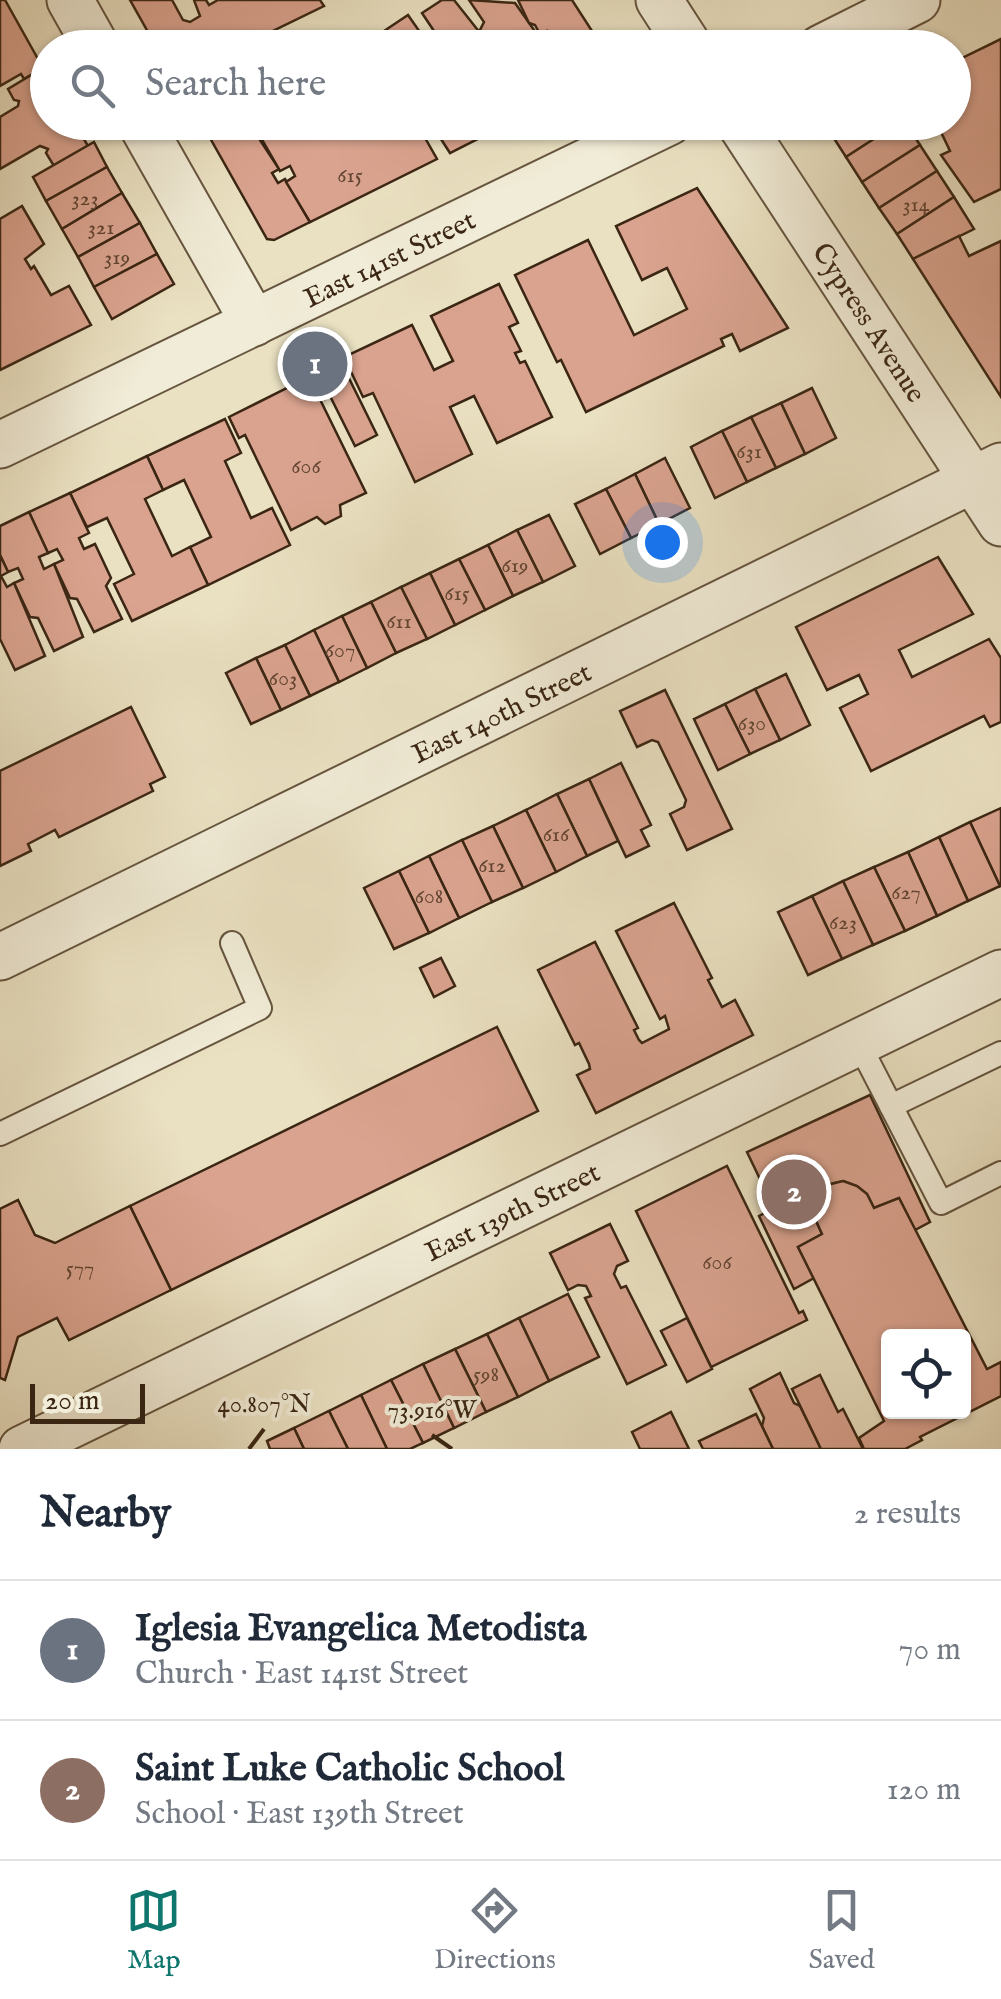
<!DOCTYPE html>
<meta charset="utf-8">
<style>
body{margin:0;font-family:"IM FELL English",serif;background:#f2f2f3;color:#1f2937}
.controls{position:absolute;right:30px;bottom:30px;display:grid;overflow:hidden;border-radius:10px;box-shadow:0 2px 8px #0004}
.controls button{width:90px;height:90px;display:grid;place-items:center;padding:0;border:0;border-bottom:2px solid #e0e1e3;background:#fff;color:#1f2937;font:50px sans-serif}
.scale{position:absolute;left:30px;bottom:25px;width:115px;box-sizing:border-box;padding-left:10px;border:5px solid #3a2613;border-top:0;font-size:28px;line-height:35px;white-space:nowrap;color:#3a2613;-webkit-text-stroke:8px #f1ecd7;paint-order:stroke}
.you{position:absolute;left:662px;top:542px;width:35px;height:35px;margin:-25px;border:8px solid #fff;border-radius:50%;background:#1a73e8;box-shadow:0 0 0 15px #1a73e833}
.badge{display:grid;place-items:center;width:65px;height:65px;border-radius:50%;background:#0f766e;color:#fff;font-size:32px;font-weight:700}
.pin{position:absolute;translate:-50% -50%;border:5px solid #fff;box-shadow:0 2px 10px #0006}
.list{margin:0;padding:0;list-style:none}
h2{display:flex;justify-content:space-between;align-items:center;height:130px;margin:0;padding:0 40px;font-size:42px}
h2 small{font-size:32px;font-weight:400;color:#747a83}
.list li{display:grid;grid-template-columns:65px 1fr auto;gap:30px;align-items:center;box-sizing:border-box;height:140px;padding:0 40px;border-top:2px solid #e0e1e3}
.list b{display:block;font-size:38px;white-space:nowrap}
.list p{margin:0;font-size:32px;white-space:nowrap;color:#747a83}
.list em{font-size:32px;font-style:normal;color:#747a83}
.icon{flex:none;width:55px;height:55px;fill:none;stroke:currentColor;stroke-width:2;stroke-linecap:round;stroke-linejoin:round}
.map{position:relative;flex:none;width:1001px;height:1449px;overflow:hidden}
.search{position:absolute;background:#fff;box-shadow:0 2px 8px #0004;left:30px;right:30px;top:30px;height:110px;display:flex;align-items:center;gap:25px;box-sizing:border-box;padding:0 35px;border-radius:55px;color:#747a83;font-size:38px}
.sheet{height:410px;background:#fff}
nav{display:flex;justify-content:space-around;align-items:center;box-sizing:border-box;height:140px;border-top:2px solid #e0e1e3;background:#fff;font-size:28px;color:#747a83}
nav a{display:grid;justify-items:center;gap:5px}
nav .on{color:#0f766e}
.map>svg:first-child{display:block}
.building{fill:#daa38f;stroke:#3a2613;stroke-width:2.5;fill-rule:evenodd}
.lines{fill:none;stroke-linecap:round;stroke-linejoin:round}
.lane-casing{stroke:#66553f;stroke-width:26}
.street-casing{stroke:#66553f;stroke-width:49}
.lane{stroke:#f1ecd7;stroke-width:22}
.street{stroke:#f1ecd7;stroke-width:45}
.ticks{fill:none;stroke:#3a2613;stroke-width:4}
.labels{text-anchor:middle;stroke-width:8;stroke-linejoin:round;paint-order:stroke}
.number-label{font-size:22px;fill:#624532}
.street-label{font-size:28px;fill:#3a2613;stroke:#f1ecd7}
.ticks-label{font-size:25px;text-anchor:middle;fill:#3a2613;stroke:#f1ecd7;stroke-width:8;stroke-linejoin:round;paint-order:stroke}
</style>
<div class="map">
<svg width="1001" height="1449" viewBox="0 0 1001 1449">
<rect width="100%" height="100%" fill="#eae1c2"/>
<filter id="stains"><feTurbulence type="fractalNoise" baseFrequency=".002" numOctaves="4"/><feColorMatrix values="0 0 0 0 .2 0 0 0 0 .09 0 0 0 0 .02 0 0 0 .5 -.17"/></filter>
<radialGradient id="worn" r=".72"><stop offset=".6" stop-color="#630" stop-opacity="0"/><stop offset="1" stop-color="#630" stop-opacity=".3"/></radialGradient>
<g class="building">
<polygon points="0,0 5,0 43,68 24,79 21,74 0,86"/>
<polygon points="130,0 172,0 183,20 190,22 200,16 194,0 206,0 209,5 218,0 320,0 324,6 238,48 157,48"/>
<polygon points="442,0 454,0 492,48 440,48 442,43 422,13"/>
<polygon points="469,0 515,3 539,37 531,43 535,48 492,48 480,30 484,22"/>
<polygon points="518,0 572,0 603,48 550,48 555,44 547,31 541,36 535,25 529,23"/>
<polygon points="408,15 431,48 382,48 375,37"/>
<polygon points="1001,39 1001,189 974,202 941,155 950,151 939,128 916,139 905,122 954,122 954,62"/>
<polygon points="43,68 48,75 48,122 74,122 88,146 54,166 46,153 48,149 40,146 0,169 0,117 18,106 19,101 14,100 8,89"/>
<polygon points="201,122 248,122 279,169 272,173 278,183 285,179 310,222 274,240 267,239"/>
<polygon points="260,122 416,122 437,159 310,222 286,182 295,176 290,166 280,171 279,169 260,136 263,129"/>
<polygon points="430,122 511,122 450,153"/>
<polygon points="832,122 900,122 846,157 826,126"/>
<polygon points="900,122 905,122 920,145 862,182 846,157"/>
<polygon points="94,142 107,167 46,201 33,177"/>
<polygon points="920,145 937,171 879,208 862,182"/>
<polygon points="107,167 122,193 62,229 46,201"/>
<polygon points="937,171 954,197 897,234 879,208"/>
<polygon points="697,188 788,328 740,351 732,334 721,339 724,346 586,412 561,360 557,362 515,275 588,240 634,335 687,309 667,268 642,280 616,226"/>
<polygon points="122,193 140,223 78,257 62,229"/>
<polygon points="954,197 974,229 913,259 897,234"/>
<polygon points="22,206 44,244 25,259 31,269 34,266 51,295 69,286 91,325 0,370 0,219"/>
<polygon points="140,223 157,254 94,287 78,257"/>
<polygon points="959,236 969,256 1001,241 1001,397 913,259"/>
<polygon points="157,254 174,284 112,319 94,287"/>
<polygon points="499,284 518,323 509,327 521,351 515,353 520,363 525,361 552,417 497,443 474,396 450,407 472,454 415,482 373,393 363,397 344,357 412,325 434,370 453,361 431,316"/>
<polygon points="340,360 377,435 355,446 330,396 325,399 312,373"/>
<polygon points="309,377 366,493 340,505 341,516 325,524 317,517 291,530 245,435 239,438 229,417"/>
<polygon points="812,388 836,438 805,454 781,403"/>
<polygon points="781,403 805,454 776,468 751,417"/>
<polygon points="751,417 776,468 747,482 722,431"/>
<polygon points="225,419 241,453 225,461 251,518 272,508 290,545 208,585 190,547 211,537 184,480 163,490 147,456"/>
<polygon points="722,431 747,482 715,498 691,447"/>
<polygon points="147,456 163,490 145,499 172,556 190,547 208,585 132,621 114,584 134,574 107,518 87,527 70,493"/>
<polygon points="665,458 690,508 659,524 635,474"/>
<polygon points="635,474 659,524 631,538 606,489"/>
<polygon points="606,489 631,538 600,554 575,504"/>
<polygon points="70,493 89,533 79,538 84,549 95,544 111,578 106,586 122,619 94,632 77,599 70,598 54,564 63,560 57,549 48,553 29,512"/>
<polygon points="29,512 48,553 39,557 44,569 54,564 83,637 54,651 38,618 30,617 14,583 23,579 18,568 8,572 0,555 0,526"/>
<polygon points="549,515 575,566 543,582 517,530"/>
<polygon points="517,530 543,582 513,596 488,545"/>
<polygon points="488,545 513,596 485,610 459,559"/>
<polygon points="0,555 8,572 1,576 7,587 14,583 45,656 15,670 0,639"/>
<polygon points="938,557 973,614 899,650 912,677 989,639 1001,658 1001,722 990,727 984,716 871,771 840,708 868,694 859,675 827,690 796,627"/>
<polygon points="459,559 485,610 455,625 430,573"/>
<polygon points="430,573 455,625 427,639 401,587"/>
<polygon points="401,587 427,639 396,653 371,602"/>
<polygon points="371,602 396,653 367,668 342,616"/>
<polygon points="342,616 367,668 339,682 314,630"/>
<polygon points="314,630 339,682 310,696 285,645"/>
<polygon points="285,645 310,696 281,710 256,658"/>
<polygon points="256,658 281,710 251,724 226,673"/>
<polygon points="786,674 810,725 780,740 755,689"/>
<polygon points="755,689 780,740 750,754 725,704"/>
<polygon points="665,690 732,829 687,850 670,814 684,807 686,800 658,742 652,740 637,747 620,711"/>
<polygon points="725,704 750,754 718,770 694,719"/>
<polygon points="131,707 165,777 150,784 153,791 59,837 55,830 28,844 31,851 0,866 0,771"/>
<polygon points="621,763 651,825 641,830 649,846 626,857 589,779"/>
<polygon points="589,779 618,841 587,856 557,794"/>
<polygon points="557,794 587,856 556,872 526,810"/>
<polygon points="1001,808 1001,885 1000,886 970,822"/>
<polygon points="526,810 556,872 523,888 493,826"/>
<polygon points="970,822 1000,886 968,901 939,837"/>
<polygon points="493,826 523,888 492,902 462,840"/>
<polygon points="939,837 968,901 937,916 908,852"/>
<polygon points="462,840 492,902 459,918 429,856"/>
<polygon points="908,852 937,916 905,931 874,867"/>
<polygon points="429,856 459,918 429,933 399,871"/>
<polygon points="874,867 905,931 873,945 843,881"/>
<polygon points="399,871 429,933 394,949 364,888"/>
<polygon points="843,881 873,945 842,959 812,896"/>
<polygon points="812,896 842,959 808,975 778,912"/>
<polygon points="674,903 712,978 708,980 722,1007 735,1000 753,1035 596,1113 577,1075 590,1069 589,1064 579,1043 575,1045 538,970 595,942 638,1028 634,1030 639,1040 642,1043 669,1029 665,1016 660,1019 616,931"/>
<polygon points="441,958 455,986 434,997 420,968"/>
<polygon points="497,1027 538,1111 171,1290 130,1206"/>
<polygon points="870,1095 930,1222 915,1230 899,1198 874,1208 867,1194 857,1186 843,1181 831,1184 814,1201 813,1214 822,1234 798,1247 814,1278 794,1289 759,1216 774,1208 747,1152"/>
<polygon points="727,1166 799,1313 803,1311 807,1320 711,1367 636,1211"/>
<path d="M843,1181L857,1186L867,1194L874,1208L899,1198L987,1369L1001,1362V1396L920,1437L922,1440L905,1449H864L859,1438L884,1421L798,1247L822,1234L813,1214L814,1201L822,1190L831,1184ZM888,1336H964V1412H888Z"/>
<polygon points="18,1200 35,1235 55,1243 130,1206 171,1290 69,1340 57,1318 18,1337 5,1380 0,1378 0,1209"/>
<polygon points="610,1224 628,1261 617,1266 614,1274 621,1288 626,1286 666,1365 627,1384 585,1298 591,1296 586,1286 578,1285 568,1290 550,1253"/>
<polygon points="568,1294 599,1357 549,1381 519,1318"/>
<polygon points="519,1318 549,1381 518,1397 487,1334"/>
<polygon points="687,1318 712,1369 687,1382 661,1331"/>
<polygon points="487,1334 518,1397 486,1412 455,1349"/>
<polygon points="455,1349 486,1412 454,1428 423,1364"/>
<polygon points="423,1364 454,1428 423,1443 391,1380"/>
<polygon points="780,1373 794,1403 800,1406 821,1449 773,1449 762,1426 764,1418 750,1389"/>
<polygon points="820,1375 838,1412 843,1409 863,1449 821,1449 792,1389"/>
<polygon points="391,1380 423,1443 410,1449 387,1449 361,1395"/>
<polygon points="361,1395 387,1449 348,1449 329,1411"/>
<polygon points="329,1411 348,1449 304,1449 294,1428"/>
<polygon points="671,1412 689,1449 640,1449 632,1432"/>
<polygon points="756,1414 773,1449 703,1449 699,1441"/>
<polygon points="294,1428 304,1449 270,1449 267,1441"/>
</g>
<g class="lines">
<g class="lane-casing">
<g id="lane">
<polyline points="858,1042 941,1203 1001,1173"/>
<polyline points="891,1106 1001,1053"/>
<polyline points="0,1134 260,1008 232,943"/>
</g>
</g>
<g class="street-casing">
<g id="street">
<polyline points="70,0 97,48"/>
<polyline points="659,0 690,48"/>
<polyline points="821,48 917,0"/>
<polyline points="140,122 254,323"/>
<polyline points="739,122 1001,523"/>
<polyline points="0,445 669,122"/>
<polyline points="0,957 1001,466"/>
<polyline points="22,1449 1001,973"/>
</g>
</g>
<use href="#lane" class="lane"/>
<use href="#street" class="street"/>
</g>
<path class="ticks" d="M432,1435L452,1449M249,1449L264,1429"/>
<g class="labels">
<g class="number-label">
<text x="350" y="182">615</text>
<text x="85" y="205">323</text>
<text x="916" y="211">314</text>
<text x="101" y="234">321</text>
<text x="117" y="264">319</text>
<text x="749" y="458">631</text>
<text x="306" y="473">606</text>
<text x="515" y="572">619</text>
<text x="457" y="600">615</text>
<text x="399" y="628">611</text>
<text x="340" y="657">607</text>
<text x="283" y="685">603</text>
<text x="752" y="730">630</text>
<text x="556" y="841">616</text>
<text x="492" y="872">612</text>
<text x="906" y="899">627</text>
<text x="429" y="903">608</text>
<text x="843" y="929">623</text>
<text x="717" y="1269">606</text>
<text x="80" y="1275">577</text>
<text x="486" y="1381">598</text>
</g>
<g class="street-label">
<text transform="translate(389 258) rotate(-26)" y="10">East 141st Street</text>
<text transform="translate(870 322) rotate(57)" y="10">Cypress Avenue</text>
<text transform="translate(501 712) rotate(-26)" y="10">East 140th Street</text>
<text transform="translate(512 1211) rotate(-26)" y="10">East 139th Street</text>
</g>
</g>
<g class="ticks-label">
<text x="264" y="1412">40.807°N</text>
<text x="432" y="1418">73.916°W</text>
</g>
<rect width="100%" height="100%" filter="url(#stains)"/>
<rect width="100%" height="100%" fill="url(#worn)"/>
</svg>
<div class="controls">
<button><svg class="icon" aria-label="locate" viewBox="0 0 24 24"><circle cx="12" cy="12" r="6"/><path d="M12 2v4M12 18v4M2 12h4M18 12h4"/></svg></button>
</div>
<div class="scale">20 m</div>
<div class="you"></div>
<div class="pin badge" style="left:315px;top:364px;background:#6b7280">1</div>
<div class="pin badge" style="left:794px;top:1192px;background:#8d6e63">2</div>
<div class="search"><svg class="icon" aria-label="search" viewBox="0 0 24 24"><circle cx="10" cy="10" r="6"/><path d="M15 15l6 6"/></svg>Search here</div>
</div>
<section class="sheet">
<h2>Nearby<small>2 results</small></h2>
<ul class="list">
<li><span class="badge" style="background:#6b7280">1</span><div><b>Iglesia Evangelica Metodista</b><p>Church · East 141st Street</p></div><em>70 m</em></li>
<li><span class="badge" style="background:#8d6e63">2</span><div><b>Saint Luke Catholic School</b><p>School · East 139th Street</p></div><em>120 m</em></li>
</ul>
</section>
<nav>
<a class="on"><svg class="icon" aria-label="map" viewBox="0 0 24 24"><path d="M3 6l6-2 6 2 6-2v14l-6 2-6-2-6 2zM9 4v14M15 6v14"/></svg>Map</a>
<a><svg class="icon" aria-label="directions" viewBox="0 0 24 24"><path d="M12 3l9 9-9 9-9-9zM9 14v-3h6M13 9l2 2-2 2"/></svg>Directions</a>
<a><svg class="icon" aria-label="saved" viewBox="0 0 24 24"><path d="M7 4h10v16l-5-4-5 4z"/></svg>Saved</a>
</nav>
